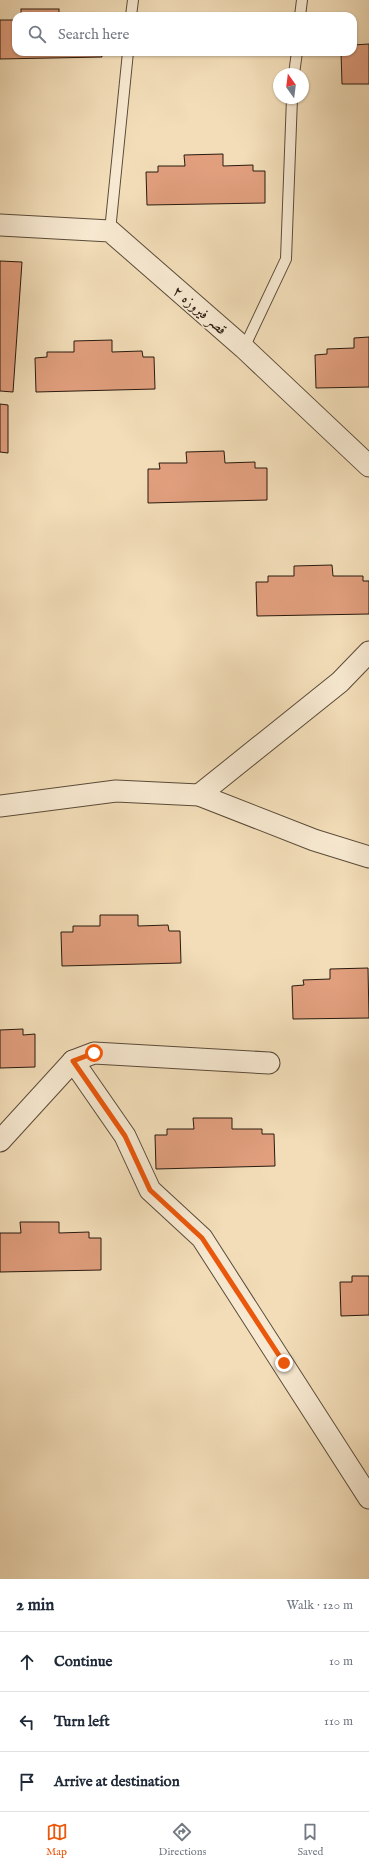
<!DOCTYPE html>
<meta charset="utf-8">
<style>
body{margin:0;font-family:"IM FELL English",Amiri,serif;background:#f6f6f7;color:#1f2937}
.compass{position:absolute;left:273px;top:68px;width:36px;height:36px;border-radius:50%;background:#fff;box-shadow:0 1px 3px #0004;rotate:346deg}
.stop{position:absolute;width:12px;height:12px;margin:-9px;border:3px solid #ea580c;border-radius:50%;background:#fff}
.stop.end{background:#ea580c;border-color:#fff;box-shadow:0 1px 4px #0008}
.list{margin:0;padding:0;list-style:none}
h2{display:flex;justify-content:space-between;align-items:center;height:52px;margin:0;padding:0 16px;font-size:17px}
h2 small{font-size:13px;font-weight:400;color:#747a83}
.list li{display:grid;grid-template-columns:26px 1fr auto;gap:12px;align-items:center;box-sizing:border-box;height:60px;padding:0 16px;border-top:1px solid #e0e1e3}
.list b{display:block;font-size:15px;white-space:nowrap}
.list em{font-size:13px;font-style:normal;color:#747a83}
.icon{flex:none;width:22px;height:22px;fill:none;stroke:currentColor;stroke-width:2;stroke-linecap:round;stroke-linejoin:round}
.map{position:relative;flex:none;width:369px;height:1579px;overflow:hidden}
.search{position:absolute;background:#fff;box-shadow:0 1px 3px #0004;left:12px;right:12px;top:12px;height:44px;display:flex;align-items:center;gap:10px;box-sizing:border-box;padding:0 14px;border-radius:12px;color:#747a83;font-size:15px}
.sheet{height:232px;background:#fff}
nav{display:flex;justify-content:space-around;align-items:center;box-sizing:border-box;height:56px;border-top:1px solid #e0e1e3;background:#fff;font-size:11px;color:#747a83}
nav a{display:grid;justify-items:center;gap:2px}
nav .on{color:#ea580c}
.map>svg:first-child{display:block}
.building{fill:#e19f7e;stroke:#291a0e}
.lines{fill:none;stroke-linecap:round;stroke-linejoin:round}
.service-casing{stroke:#5b4b38;stroke-width:12}
.minor-casing{stroke:#5b4b38;stroke-width:23}
.service{stroke:#f7e9d1;stroke-width:10}
.minor{stroke:#f7e9d1;stroke-width:21}
.route{stroke:#ea580c;stroke-width:5}
.labels{text-anchor:middle;stroke-width:3;stroke-linejoin:round;paint-order:stroke}
.street-label{font-size:15px;fill:#291a0e;stroke:#f7e9d1}
</style>
<div class="map">
<svg width="369" height="1579" viewBox="0 0 369 1579">
<rect width="100%" height="100%" fill="#f2ddb8"/>
<filter id="stains"><feTurbulence type="fractalNoise" baseFrequency=".005" numOctaves="4"/><feColorMatrix values="0 0 0 0 .2 0 0 0 0 .09 0 0 0 0 .02 0 0 0 .5 -.17"/></filter>
<radialGradient id="worn" r=".72"><stop offset=".6" stop-color="#630" stop-opacity="0"/><stop offset="1" stop-color="#630" stop-opacity=".3"/></radialGradient>
<g class="building">
<rect x="21" y="9" width="38" height="7"/>
<polygon points="0,20 16,20 16,52 101,52 102,57 0,59"/>
<polygon points="369,44 369,84 342,84 341,52 353,52 353,45"/>
<polygon points="223,154 223,166 253,165 253,171 265,171 265,203 147,205 146,172 158,172 158,166 185,166 184,155"/>
<polygon points="0,261 22,262 13,392 0,391"/>
<polygon points="369,337 369,387 316,388 315,355 327,354 327,349 354,348 354,338"/>
<polygon points="112,340 112,352 142,351 143,357 154,357 155,389 36,392 35,358 47,357 47,352 74,352 74,341"/>
<polygon points="0,404 8,405 8,453 0,452"/>
<polygon points="224,451 225,463 255,462 255,468 267,468 267,500 148,503 148,469 160,469 159,463 187,463 186,452"/>
<polygon points="332,565 333,576 363,576 363,581 369,581 369,614 257,616 256,582 268,582 268,576 294,576 294,566"/>
<polygon points="100,915 138,915 138,926 168,925 169,931 180,931 181,963 62,966 61,932 73,932 73,926 100,926"/>
<polygon points="368,968 369,1018 293,1019 292,986 304,985 303,980 330,979 330,969"/>
<polygon points="23,1029 23,1035 35,1034 35,1067 0,1068 0,1030"/>
<polygon points="193,1118 232,1118 232,1129 262,1129 262,1134 274,1134 275,1166 156,1169 155,1135 167,1135 167,1129 194,1129"/>
<polygon points="20,1222 59,1222 59,1233 89,1232 89,1238 101,1238 101,1270 0,1272 0,1233 21,1233"/>
<polygon points="352,1276 369,1276 369,1315 341,1316 340,1282 352,1282"/>
</g>
<g class="lines">
<g class="service-casing">
<g id="service">
<polyline points="131,16 133,0"/>
<polyline points="300,16 302,0"/>
<polyline points="294,74 297,52"/>
<polyline points="110,231 128,52"/>
<polyline points="244,348 286,259 292,98"/>
</g>
</g>
<g class="minor-casing">
<g id="minor">
<polyline points="0,225 110,231 244,348 369,466"/>
<polyline points="199,795 340,682 369,652"/>
<polyline points="0,806 116,791 199,795 314,840 369,857"/>
<polyline points="73,1061 125,1136 150,1190 202,1238 369,1498"/>
<polyline points="0,1141 73,1061 94,1053 269,1063"/>
</g>
</g>
<use href="#service" class="service"/>
<use href="#minor" class="minor"/>
</g>
<g class="lines">
<polyline class="route" points="94,1053 73,1061 125,1136 150,1190 202,1238 284,1363"/>
</g>
<g class="labels">
<g class="street-label">
<text transform="translate(200 310) rotate(41)" y="5">قصر فیروزه ۲</text>
</g>
</g>
<rect width="100%" height="100%" filter="url(#stains)"/>
<rect width="100%" height="100%" fill="url(#worn)"/>
</svg>
<svg class="compass" viewBox="-18 -18 36 36"><path d="M0-13l5 13h-10z" fill="#e53935"/><path d="M0 13l5-13h-10z" fill="#747a83"/></svg>
<div class="stop" style="left:94px;top:1053px"></div>
<div class="stop end" style="left:284px;top:1363px"></div>
<div class="search"><svg class="icon" aria-label="search" viewBox="0 0 24 24"><circle cx="10" cy="10" r="6"/><path d="M15 15l6 6"/></svg>Search here</div>
</div>
<section class="sheet">
<h2>2 min<small>Walk · 120 m</small></h2>
<ul class="list">
<li><svg class="icon" aria-label="ahead" viewBox="0 0 24 24"><path d="M12 20V5M6 11l6-6 6 6"/></svg><div><b>Continue</b></div><em>10 m</em></li>
<li><svg class="icon" aria-label="left" viewBox="0 0 24 24"><path d="M17 20v-9H6M10 6l-5 5 5 5"/></svg><div><b>Turn left</b></div><em>110 m</em></li>
<li><svg class="icon" aria-label="arrive" viewBox="0 0 24 24"><path d="M6 21V4h12l-3 4 3 4H6"/></svg><div><b>Arrive at destination</b></div></li>
</ul>
</section>
<nav>
<a class="on"><svg class="icon" aria-label="map" viewBox="0 0 24 24"><path d="M3 6l6-2 6 2 6-2v14l-6 2-6-2-6 2zM9 4v14M15 6v14"/></svg>Map</a>
<a><svg class="icon" aria-label="directions" viewBox="0 0 24 24"><path d="M12 3l9 9-9 9-9-9zM9 14v-3h6M13 9l2 2-2 2"/></svg>Directions</a>
<a><svg class="icon" aria-label="saved" viewBox="0 0 24 24"><path d="M7 4h10v16l-5-4-5 4z"/></svg>Saved</a>
</nav>
